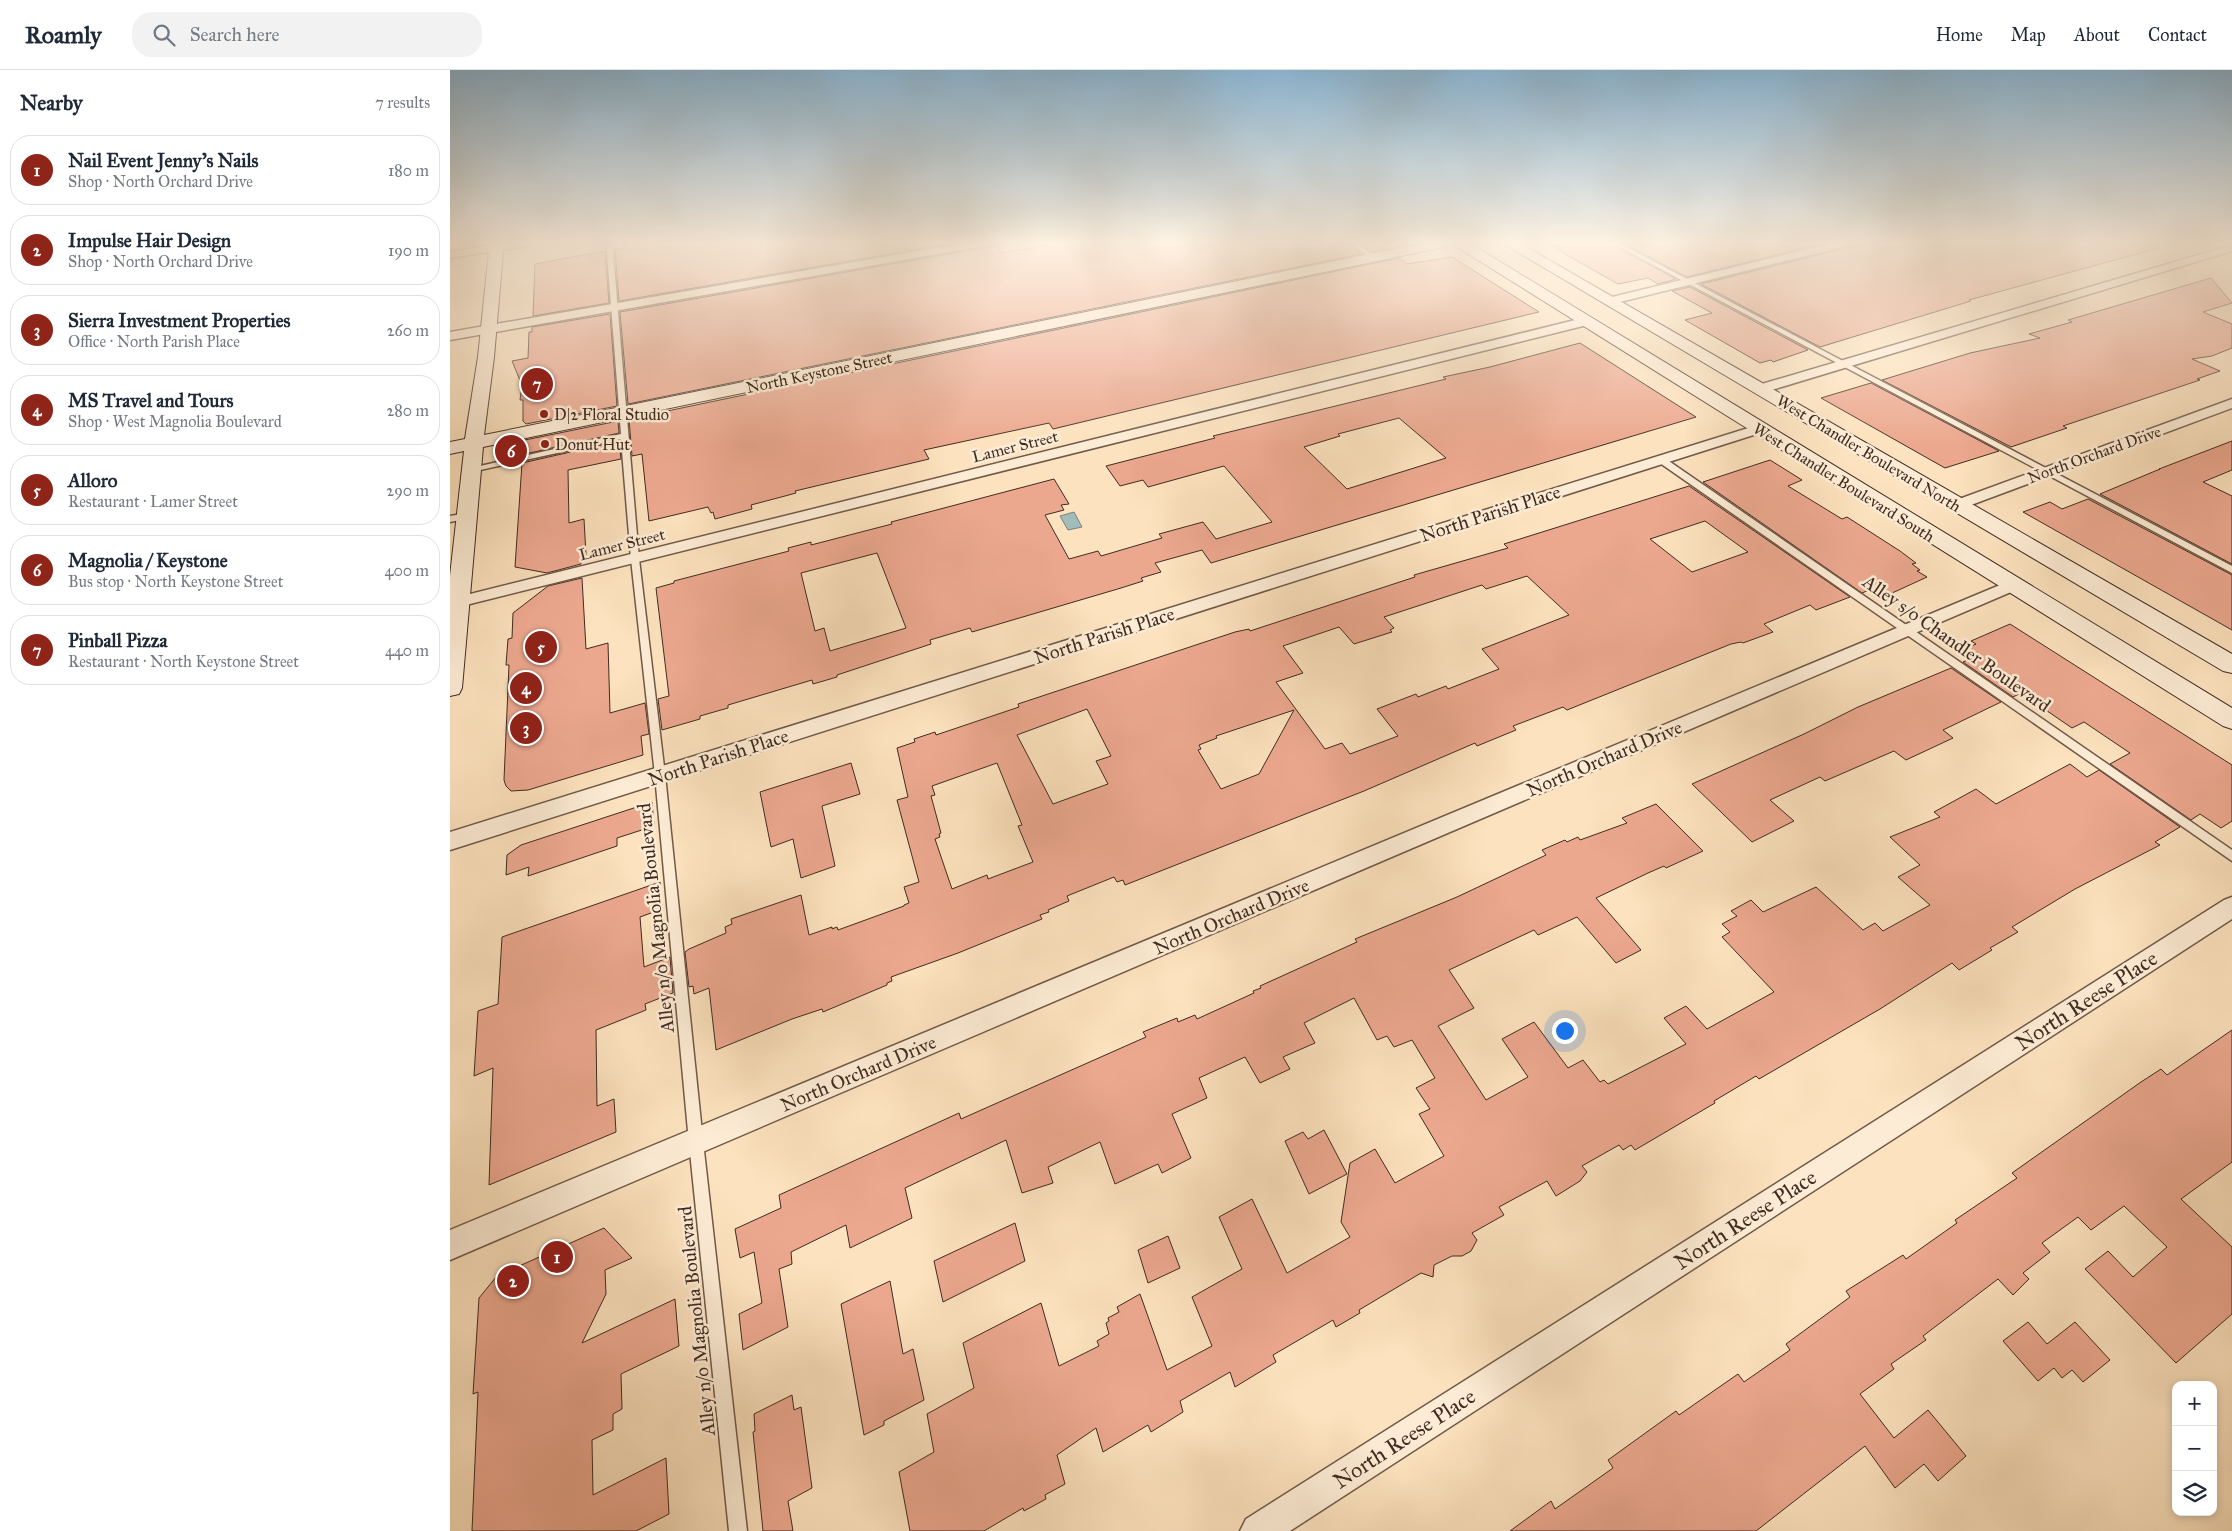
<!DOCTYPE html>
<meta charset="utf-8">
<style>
body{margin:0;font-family:"IM FELL Great Primer",serif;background:#f2f2f3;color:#1f2937}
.controls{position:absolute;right:15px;bottom:15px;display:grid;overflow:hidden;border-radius:10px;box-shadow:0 2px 8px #0003}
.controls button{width:45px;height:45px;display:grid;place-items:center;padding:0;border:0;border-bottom:1px solid #e0e1e3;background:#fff;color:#1f2937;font:25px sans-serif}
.you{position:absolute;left:1114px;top:960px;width:18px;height:18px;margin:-12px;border:4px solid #fff;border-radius:50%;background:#1a73e8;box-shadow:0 0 0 8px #1a73e833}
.badge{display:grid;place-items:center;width:32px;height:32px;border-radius:50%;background:#8f2418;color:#fff;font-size:16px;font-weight:700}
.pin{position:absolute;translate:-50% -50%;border:2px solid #fff;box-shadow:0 1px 5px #0006}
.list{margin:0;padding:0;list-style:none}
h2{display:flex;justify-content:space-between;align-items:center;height:65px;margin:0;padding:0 20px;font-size:21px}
h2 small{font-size:16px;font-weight:400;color:#747a83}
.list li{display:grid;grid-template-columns:32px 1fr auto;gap:15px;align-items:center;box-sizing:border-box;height:70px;margin:0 10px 10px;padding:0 10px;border:1px solid #e0e1e3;border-radius:20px}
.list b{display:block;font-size:19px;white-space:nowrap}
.list p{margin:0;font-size:16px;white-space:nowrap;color:#747a83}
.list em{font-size:16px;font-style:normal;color:#747a83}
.icon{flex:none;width:28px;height:28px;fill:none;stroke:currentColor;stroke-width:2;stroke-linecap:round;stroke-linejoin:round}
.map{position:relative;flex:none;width:1782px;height:1461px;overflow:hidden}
header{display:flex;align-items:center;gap:30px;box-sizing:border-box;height:70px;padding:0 25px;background:#fff;border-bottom:1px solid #e0e1e3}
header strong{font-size:24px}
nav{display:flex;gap:28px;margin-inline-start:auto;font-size:18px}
.search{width:350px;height:45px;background:#f2f2f3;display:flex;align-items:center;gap:12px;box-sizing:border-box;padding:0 18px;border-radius:20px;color:#747a83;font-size:19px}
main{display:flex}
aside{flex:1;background:#fff}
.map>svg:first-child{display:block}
.water{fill:#a1bcb9;stroke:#7b827c}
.building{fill:#eca88f;stroke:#412b21;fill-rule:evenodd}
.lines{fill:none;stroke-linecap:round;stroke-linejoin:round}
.lane-casing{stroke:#705948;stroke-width:3}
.street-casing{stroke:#705948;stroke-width:3}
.secondary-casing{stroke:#412b21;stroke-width:2}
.lane{fill:#fdecd5;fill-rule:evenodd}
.street{fill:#fdecd5;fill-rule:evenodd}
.secondary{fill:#fdecd5;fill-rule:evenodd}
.poi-dot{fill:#8f2418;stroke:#fdecd5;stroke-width:2}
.labels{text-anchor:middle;stroke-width:5;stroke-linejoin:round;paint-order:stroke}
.far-street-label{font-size:16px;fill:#412b21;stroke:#fdecd5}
.far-poi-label{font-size:16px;fill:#412b21;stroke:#fdecd5;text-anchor:start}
.street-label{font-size:19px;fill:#412b21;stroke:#fdecd5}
.near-street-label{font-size:22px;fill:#412b21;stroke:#fdecd5}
</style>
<header>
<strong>Roamly</strong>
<div class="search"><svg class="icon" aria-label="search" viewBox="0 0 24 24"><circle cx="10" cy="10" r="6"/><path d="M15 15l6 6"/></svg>Search here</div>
<nav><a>Home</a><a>Map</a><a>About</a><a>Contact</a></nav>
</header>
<main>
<aside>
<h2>Nearby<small>7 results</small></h2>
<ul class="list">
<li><span class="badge">1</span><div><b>Nail Event Jenny's Nails</b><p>Shop · North Orchard Drive</p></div><em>180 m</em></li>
<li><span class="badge">2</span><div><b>Impulse Hair Design</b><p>Shop · North Orchard Drive</p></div><em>190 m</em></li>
<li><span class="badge">3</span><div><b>Sierra Investment Properties</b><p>Office · North Parish Place</p></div><em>260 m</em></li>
<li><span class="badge">4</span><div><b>MS Travel and Tours</b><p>Shop · West Magnolia Boulevard</p></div><em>280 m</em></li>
<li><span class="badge">5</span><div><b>Alloro</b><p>Restaurant · Lamer Street</p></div><em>290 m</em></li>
<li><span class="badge">6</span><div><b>Magnolia / Keystone</b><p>Bus stop · North Keystone Street</p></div><em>400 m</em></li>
<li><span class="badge">7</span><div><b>Pinball Pizza</b><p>Restaurant · North Keystone Street</p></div><em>440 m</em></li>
</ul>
</aside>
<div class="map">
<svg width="1782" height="1461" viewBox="0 0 1782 1461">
<rect width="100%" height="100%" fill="#fce2be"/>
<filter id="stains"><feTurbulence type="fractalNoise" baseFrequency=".004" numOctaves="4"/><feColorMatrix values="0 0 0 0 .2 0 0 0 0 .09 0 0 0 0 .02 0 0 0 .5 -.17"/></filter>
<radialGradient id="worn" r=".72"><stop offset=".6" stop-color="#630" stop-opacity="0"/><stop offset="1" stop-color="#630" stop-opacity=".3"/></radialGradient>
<polygon class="water" points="624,442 632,457 618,460 610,446"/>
<g class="building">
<polygon points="191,171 515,171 169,231 165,179 174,178 173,174"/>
<polygon points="620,171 895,171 911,184 178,334 170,242 544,176 549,173 550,183"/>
<polygon points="907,171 931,171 931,176 935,179 922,182"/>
<polygon points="1092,171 1156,171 1226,209 1208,214 1198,208 1168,214"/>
<polygon points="1169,171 1383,171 1237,207"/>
<polygon points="1411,171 1708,171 1709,178 1519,230 1521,231 1370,277 1251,214 1408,175"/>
<polygon points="155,181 159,233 83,246 85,194"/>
<polygon points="1002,187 1089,242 603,359 599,353 474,380 479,389 345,421 346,423 335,426 301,435 302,439 265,449 263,442 261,443 258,437 199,451 192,384 182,386 179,349 949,188 957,194"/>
<polygon points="1761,208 1782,233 1753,242 1782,254 1782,278 1762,286 1742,289 1770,301 1747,309 1750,310 1613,356 1617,358 1561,377 1432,310 1520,283 1590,268 1579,264 1622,252 1618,250"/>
<polygon points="1240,217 1358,280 1323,292 1321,290 1310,293 1235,250 1262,243 1222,221"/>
<polygon points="160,244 167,336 76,354 73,351 73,330 70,330 72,315 62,291 78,288 79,262 82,262 82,257"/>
<path d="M1130,273L1246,347L761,493L752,480L705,493L711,502L691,508L693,511L671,518L522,562L520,558L480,570L481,574L387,605V607L363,614L362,610L278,635V638L250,646V649L212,660L208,629L219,626L206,518L224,513V511L339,481L338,478L361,472V475L442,454L441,452L604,409L619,434L611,435L614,440L595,445L619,489L648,481L651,486L712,468L709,464L753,452L766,469L822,452L774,396L698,417L693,410L670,416L656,396L765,368L763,366L996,309L993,307L1040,297ZM949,348L996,388L897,419L854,377L890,366L888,364ZM427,483L456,558L380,581L374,558L365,561L351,503Z"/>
<polygon points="1421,313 1549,381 1495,398 1371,328"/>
<polygon points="168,351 169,363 75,384 75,370"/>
<polygon points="169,371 171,389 118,400 119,453 134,449 136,485 131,486 131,494 97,503 65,497 72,393"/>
<polygon points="1782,371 1782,400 1753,412 1782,426 1782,494 1650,424 1710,399 1709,399"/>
<polygon points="1320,390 1352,410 1338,416 1392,449 1397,447 1450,481 1466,493 1462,494 1470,500 1467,501 1477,507 1440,524 1429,516 1412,523 1253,412"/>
<path d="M1239,416L1400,527L1366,540L1360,535L1314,554L1323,562L1293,573L1291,572L1281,574L1117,640L1113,637L1063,656L1066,660L1027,676L1025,673L914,721L675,815L673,810L667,812L664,807L617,826L619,831L598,840L599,842L590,845L592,849L508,883L441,907L442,911L437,913V915L373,942L372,939L342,949L266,980L259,918L244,924L243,916L239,917L235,882L239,879L276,863L275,857L282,854L281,849L351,825L359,865L382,857V859L387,857L388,860L454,836V835L459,833L454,817L469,812L447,730L458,727L447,678L465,672L464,669L485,662L486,665L569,637L568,634L785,562L799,559L800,561L965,507L964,505L1058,478L1054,474ZM1255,451L1298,482L1242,502L1200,469ZM1077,506L1119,545L1032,579L1049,599L998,619L996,616L968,627L966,624L927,639L948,666L900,684L892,673L875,679L826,612L853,603L833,576L889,557L904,574L942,562L940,560L944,558L934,547L1032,515L1036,519ZM637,639L661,686L646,691L658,714L603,734L567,665ZM844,640L809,704L771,719L748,680L751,679L749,675L767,668L766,666ZM547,693L572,755L568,756L583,792L538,809L537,805L502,819L485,769L490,767L489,764L491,763L481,726L485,725L482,716Z"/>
<polygon points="1638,429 1782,505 1782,560 1573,442 1600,432 1612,439"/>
<polygon points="132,508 136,579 158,573 160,643 195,633 199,664 191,666 193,685 78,720 61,721 56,716 54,710 59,595 56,595 58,569 62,568 63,543 98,516"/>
<polygon points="1560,554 1782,695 1782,751 1771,758 1750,744 1741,750 1660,694 1680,683 1634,652 1622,658 1571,623 1563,627 1513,592 1522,588 1515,584 1519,582 1515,579 1526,574 1521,571"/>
<polygon points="1501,598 1551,632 1493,660 1503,668 1456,690 1444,681 1375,711 1370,707 1320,730 1344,751 1302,772 1242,714 1354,664 1408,637"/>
<polygon points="401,693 410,724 372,736 385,796 351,808 343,769 321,777 310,722"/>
<polygon points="1620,694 1637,707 1649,700 1730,757 1705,772 1710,775 1625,819 1562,857 1568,862 1540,878 1542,880 1509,900 1502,893 1430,939 1309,1009 1306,1006 1264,1031 1265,1033 1185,1080 1181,1075 1173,1080 1169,1075 1132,1096 1137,1102 1130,1111 1106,1126 1097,1111 1049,1137 1054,1145 1022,1163 1027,1170 1021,1181 1012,1186 1002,1186 984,1195 983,1207 971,1203 909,1240 910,1243 886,1257 883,1250 823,1285 826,1292 785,1317 780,1302 730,1331 733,1342 701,1362 698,1355 653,1382 646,1358 607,1385 615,1414 595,1425 596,1429 574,1441 573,1438 534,1461 460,1461 449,1402 484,1382 477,1344 524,1318 513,1273 591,1233 609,1296 649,1276 647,1271 659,1264 656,1253 659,1251 658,1248 669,1242 667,1237 690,1224 717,1300 762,1276 742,1227 792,1199 769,1147 802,1129 837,1203 900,1167 891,1152 900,1093 925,1079 945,1113 994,1086 969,1044 980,1039 966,1018 985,1008 962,970 944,977 937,966 927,970 904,928 854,953 865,973 833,987 840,999 810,1013 795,987 749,1008 757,1028 722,1044 741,1088 712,1103 708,1094 665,1114 650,1072 598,1097 603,1113 572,1123 556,1070 455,1118 462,1148 400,1178 396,1155 341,1182 342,1194 329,1199 338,1257 293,1280 289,1244 312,1233 304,1182 290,1188 285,1159 331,1138 329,1125 509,1043 511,1049 696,967 693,962 727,948 728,952 745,945 747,949 804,923 803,921 811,918 810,916 907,872 905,869 1007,827 1096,785 1092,780 1115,770 1117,772 1128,767 1130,770 1177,753 1172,748 1206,734 1253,781 1216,798 1214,796 1198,803 1146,828 1191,880 1166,893 1127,847 1088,865 1084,860 999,900 1024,938 988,956 1036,1030 1078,1007 1052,969 1084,952 1118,998 1133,990 1150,1012 1154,1010 1158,1014 1236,974 1214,948 1236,936 1257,959 1324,922 1272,867 1280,862 1272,854 1287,846 1281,841 1301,830 1313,842 1366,817 1413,860 1425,853 1433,861 1480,835 1448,807 1470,795 1440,767 1490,747 1484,742 1526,719 1546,734"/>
<polygon points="202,732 204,756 167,768 167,776 78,806 79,797 56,805 57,785 71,775"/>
<polygon points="210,812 212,839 190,847 194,897 220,887 223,923 195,934 196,940 146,960 147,1036 164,1029 166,1062 39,1115 43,998 24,1006 28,941 48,934 52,867"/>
<polygon points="1782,960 1782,1092 1731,1129 1782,1177 1782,1244 1726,1293 1635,1199 1658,1181 1683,1207 1717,1177 1674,1136 1641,1160 1628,1147 1592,1173 1600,1182 1573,1203 1579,1209 1563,1225 1548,1209 1473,1266 1476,1270 1441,1294 1444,1299 1410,1324 1444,1368 1478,1340 1516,1386 1488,1411 1474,1394 1445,1418 1415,1376 1306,1461 1060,1461 1101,1431 1105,1439 1163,1398 1158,1390 1226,1341 1229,1345 1288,1304 1294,1312 1340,1280 1336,1274 1400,1227 1396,1221 1453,1185 1456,1189 1507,1153 1505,1150 1567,1108 1562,1103 1691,1012 1711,999 1717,1005"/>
<polygon points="874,1060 897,1104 859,1124 835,1071 853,1062 858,1069"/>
<polygon points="565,1153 575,1191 493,1232 484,1191"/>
<polygon points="154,1158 182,1188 155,1200 156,1224 132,1273 225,1229 229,1276 171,1304 172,1339 163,1344 163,1360 142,1370 143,1425 216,1388 219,1444 186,1461 22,1461 28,1322 23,1324 29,1228 47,1206"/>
<polygon points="718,1166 730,1198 698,1213 688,1180"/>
<polygon points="440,1211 453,1284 463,1279 474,1330 434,1351 434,1355 414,1365 391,1234"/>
<polygon points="1578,1252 1597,1274 1625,1252 1660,1290 1633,1312 1622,1300 1612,1308 1604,1298 1588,1311 1553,1271"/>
<polygon points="342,1325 344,1340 351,1337 362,1418 338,1431 343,1461 313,1461 303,1362 305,1361 304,1344"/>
</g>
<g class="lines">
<g class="lane-casing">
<g id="lane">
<polygon points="156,171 162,171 189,489 215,705 253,1072 297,1461 279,1461 239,1072 205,705 181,489 171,369 21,402 17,400 21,398 171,364"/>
<polygon points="897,171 904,171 927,188 922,189"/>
<polygon points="1158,171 1165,171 1782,496 1782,503"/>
<polygon points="1207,387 1213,387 1782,780 1782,791 1207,391"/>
<polygon points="17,443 20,444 20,448 0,452 0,446"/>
</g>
</g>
<g class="street-casing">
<g id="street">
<polygon points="69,171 94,171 89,174 0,188 0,182"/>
<polygon points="526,171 549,171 544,174 0,270 0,262"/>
<polygon points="1391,171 1409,171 1408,173 1158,235 1152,231 1154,229"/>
<polygon points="1782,175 1782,181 1315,322 1305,322 1303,319 1305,316"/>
<polygon points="1137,247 1143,251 1141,254 0,539 0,529"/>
<polygon points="1782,329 1782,338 1513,438 1501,438 1499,435 1501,432"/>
<polygon points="1308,355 1315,359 1313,362 0,780 0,762"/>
<polygon points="1562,510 1568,511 1571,515 1568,519 0,1190 0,1160"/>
<polygon points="1782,827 1782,849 840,1461 790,1461 796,1449 1774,830"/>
</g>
</g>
<g class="secondary-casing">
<g id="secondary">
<polygon points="40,171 54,171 44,287 34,365 983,171 1016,171 1782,638 1782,659 1773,656 1004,175 33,377 12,618 9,624 0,626 0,506 14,381 0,384 0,372 15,369 28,287"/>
<polygon points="1049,171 1066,171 1782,584 1782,603 1773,601"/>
</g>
</g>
<use href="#lane" class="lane"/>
<use href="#street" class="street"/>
<use href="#secondary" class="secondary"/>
</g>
<linearGradient id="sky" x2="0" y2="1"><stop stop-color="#8bb7d5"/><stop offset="0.46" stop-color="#fef2e2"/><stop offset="1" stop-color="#fef2e2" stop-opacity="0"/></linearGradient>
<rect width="1782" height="375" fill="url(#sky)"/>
<g class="poi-dot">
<circle cx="94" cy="344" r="5"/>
<circle cx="95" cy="374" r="5"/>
</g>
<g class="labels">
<g class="far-street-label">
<text transform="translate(369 302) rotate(-12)" y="6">North Keystone Street</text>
<text transform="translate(565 376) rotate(-14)" y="6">Lamer Street</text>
<text transform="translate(1419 383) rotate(31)" y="6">West Chandler Boulevard North</text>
<text transform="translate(1644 384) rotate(-20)" y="6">North Orchard Drive</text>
<text transform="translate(1394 412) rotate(32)" y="6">West Chandler Boulevard South</text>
<text transform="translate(172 474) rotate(-14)" y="6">Lamer Street</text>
</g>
<g class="far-poi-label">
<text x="104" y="350">D|2 Floral Studio</text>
<text x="105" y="380">Donut Hut</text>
</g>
<g class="street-label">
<text transform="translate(1040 443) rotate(-18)" y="7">North Parish Place</text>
<text transform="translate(654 565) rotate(-18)" y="7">North Parish Place</text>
<text transform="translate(1507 573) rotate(35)" y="7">Alley s/o Chandler Boulevard</text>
<text transform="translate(268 687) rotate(-18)" y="7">North Parish Place</text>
<text transform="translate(1154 688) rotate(-23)" y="7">North Orchard Drive</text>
<text transform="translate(781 846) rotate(-23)" y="7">North Orchard Drive</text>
<text transform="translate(205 848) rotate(-96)" y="7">Alley n/o Magnolia Boulevard</text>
<text transform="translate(408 1003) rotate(-23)" y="7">North Orchard Drive</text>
<text transform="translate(246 1251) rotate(-96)" y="7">Alley n/o Magnolia Boulevard</text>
</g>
<g class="near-street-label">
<text transform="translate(1636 930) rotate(-33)" y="8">North Reese Place</text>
<text transform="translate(1295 1149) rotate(-33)" y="8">North Reese Place</text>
<text transform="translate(954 1368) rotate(-33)" y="8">North Reese Place</text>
</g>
</g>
<rect width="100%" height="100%" filter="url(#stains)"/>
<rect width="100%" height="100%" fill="url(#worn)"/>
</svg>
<div class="controls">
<button>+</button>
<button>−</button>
<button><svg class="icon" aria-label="layers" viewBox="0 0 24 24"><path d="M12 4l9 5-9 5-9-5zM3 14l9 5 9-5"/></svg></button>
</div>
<div class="you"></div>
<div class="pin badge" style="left:107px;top:1187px">1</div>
<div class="pin badge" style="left:63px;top:1211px">2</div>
<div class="pin badge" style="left:76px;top:658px">3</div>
<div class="pin badge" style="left:76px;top:618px">4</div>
<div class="pin badge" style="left:91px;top:577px">5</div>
<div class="pin badge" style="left:61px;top:381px">6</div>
<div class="pin badge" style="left:87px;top:314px">7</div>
</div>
</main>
